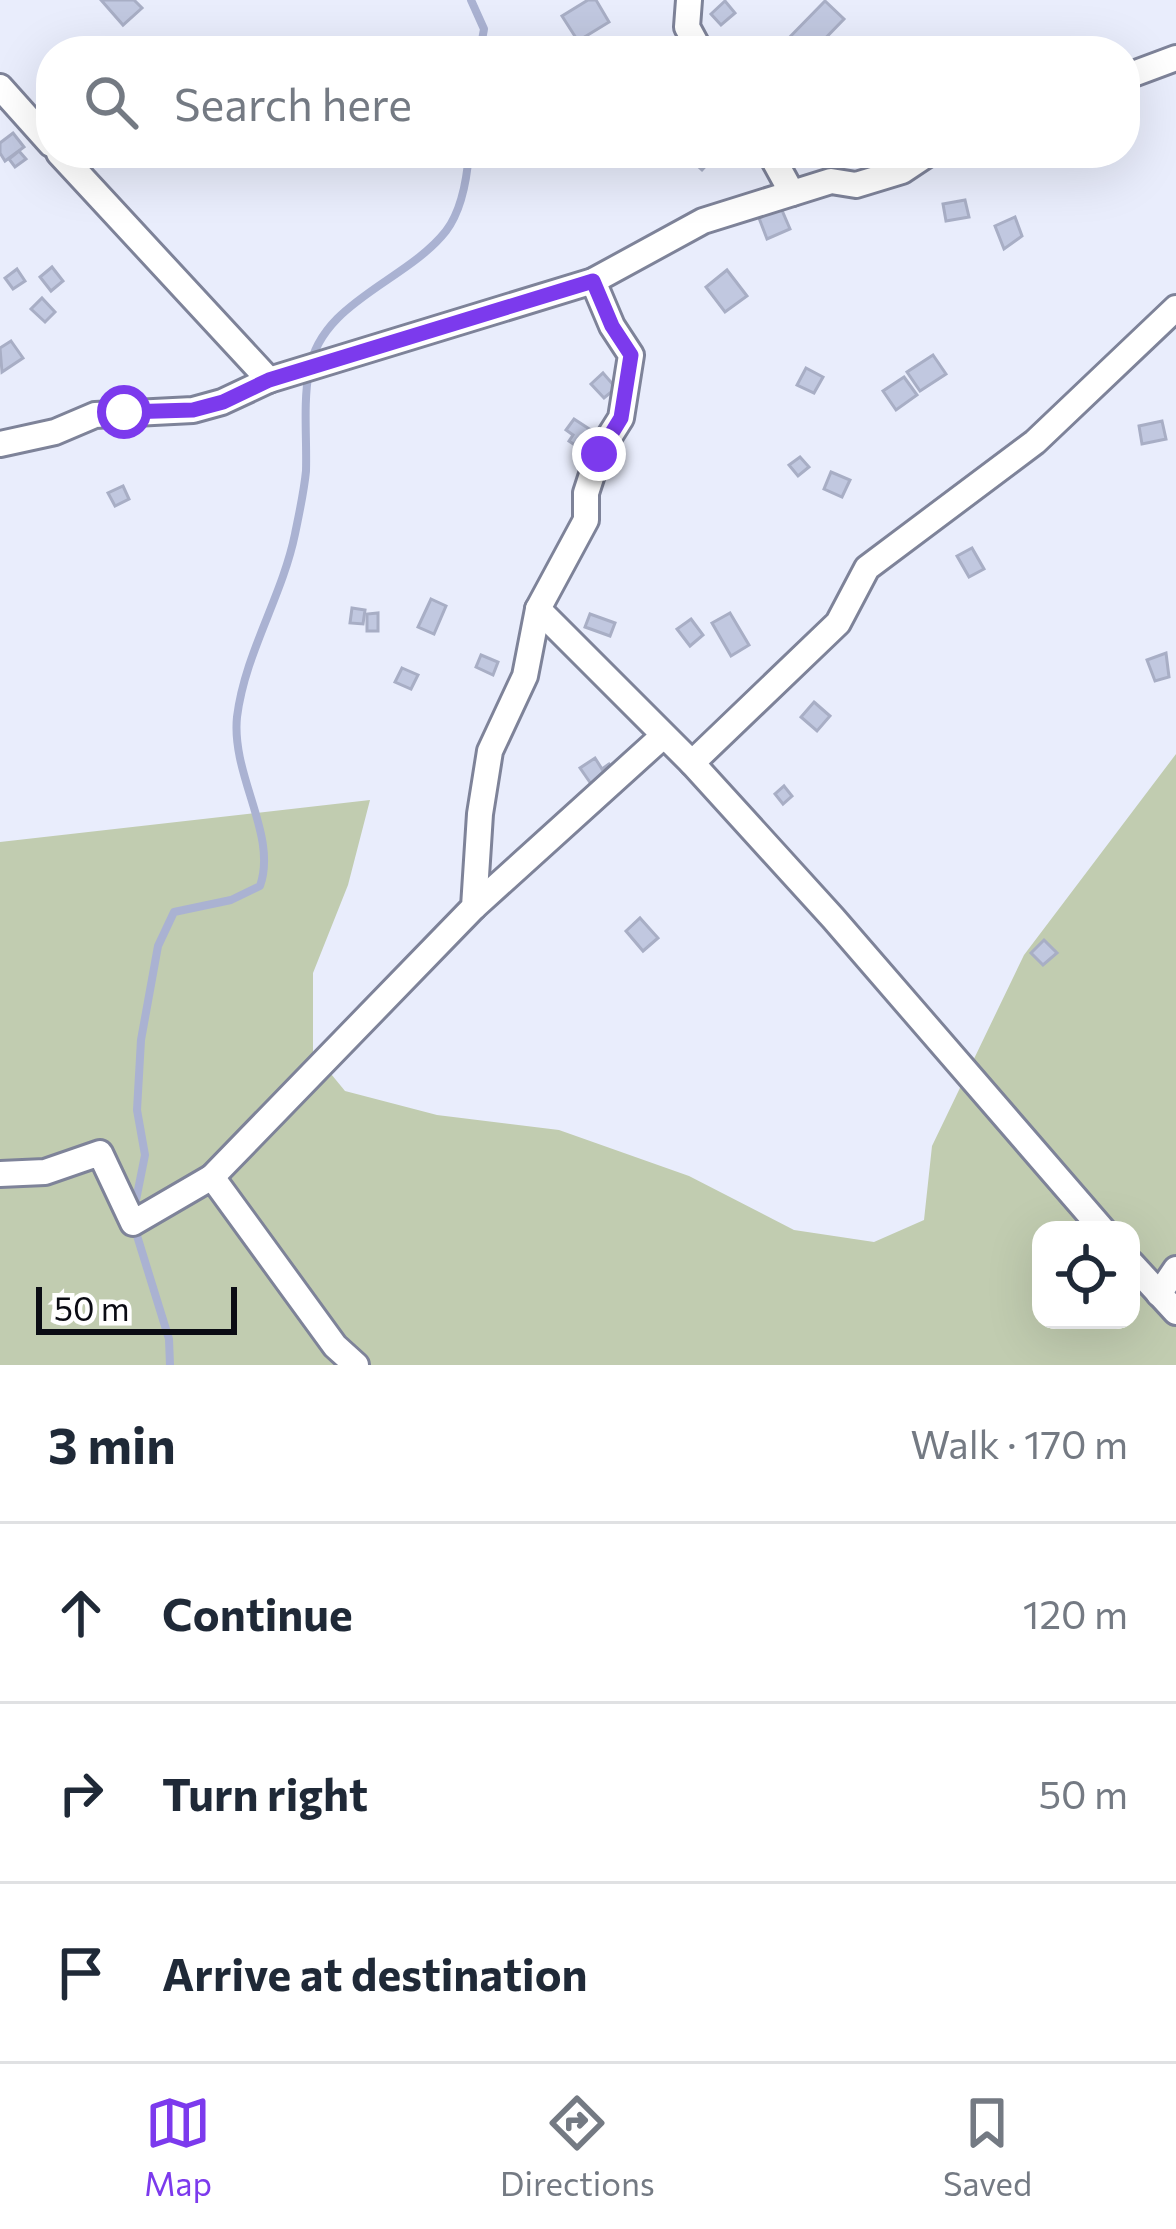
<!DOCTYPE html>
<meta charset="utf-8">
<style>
body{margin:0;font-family:Commissioner,sans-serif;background:#f6f6f7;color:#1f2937}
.controls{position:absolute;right:36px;bottom:36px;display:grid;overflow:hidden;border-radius:24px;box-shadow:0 12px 48px #0002}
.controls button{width:108px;height:108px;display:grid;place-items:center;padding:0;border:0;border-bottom:3px solid #e0e1e3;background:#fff;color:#1f2937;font:60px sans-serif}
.scale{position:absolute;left:36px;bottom:30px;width:201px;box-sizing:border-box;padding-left:12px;border:6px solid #0b0c14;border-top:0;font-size:33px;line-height:42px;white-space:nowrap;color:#0b0c14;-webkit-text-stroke:9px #fff;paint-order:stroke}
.stop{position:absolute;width:36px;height:36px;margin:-27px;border:9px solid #7c3aed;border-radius:50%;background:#fff}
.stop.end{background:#7c3aed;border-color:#fff;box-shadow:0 3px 12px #0008}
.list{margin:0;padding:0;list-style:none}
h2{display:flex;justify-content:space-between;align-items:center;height:156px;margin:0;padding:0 48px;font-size:51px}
h2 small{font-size:39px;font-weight:400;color:#747a83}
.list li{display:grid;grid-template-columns:78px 1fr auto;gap:36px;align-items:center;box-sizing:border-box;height:180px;padding:0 48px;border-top:3px solid #e0e1e3}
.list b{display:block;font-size:45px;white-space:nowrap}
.list em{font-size:39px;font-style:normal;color:#747a83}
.icon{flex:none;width:66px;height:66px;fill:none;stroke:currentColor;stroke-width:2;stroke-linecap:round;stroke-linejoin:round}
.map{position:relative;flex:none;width:1176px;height:1365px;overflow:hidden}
.search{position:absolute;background:#fff;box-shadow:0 12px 48px #0002;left:36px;right:36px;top:36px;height:132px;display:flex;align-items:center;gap:30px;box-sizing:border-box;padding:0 42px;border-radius:48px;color:#747a83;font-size:45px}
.sheet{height:696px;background:#fff}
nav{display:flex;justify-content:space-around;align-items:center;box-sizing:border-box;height:168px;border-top:3px solid #e0e1e3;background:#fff;font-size:33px;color:#747a83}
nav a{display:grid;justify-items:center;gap:6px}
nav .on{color:#7c3aed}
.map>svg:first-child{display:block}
.grass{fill:#c1ccb0;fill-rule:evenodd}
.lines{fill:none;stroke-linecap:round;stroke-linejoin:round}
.stream{stroke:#aab2d2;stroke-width:8}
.building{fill:#c1c8e0;stroke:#a8aec5;stroke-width:3}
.street-casing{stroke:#7e8399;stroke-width:30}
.street{stroke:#fff;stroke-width:24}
.route{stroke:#7c3aed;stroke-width:15}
</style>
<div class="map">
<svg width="1176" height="1365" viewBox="0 0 1176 1365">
<rect width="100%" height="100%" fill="#e9edfc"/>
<path class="grass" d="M1176,754V1365H0V842L370,800L348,885L313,973V1052L345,1091L437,1115L559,1130L689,1176L794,1230L874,1242L924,1220L932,1146L1024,955ZM1041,1230H1131V1320H1041Z"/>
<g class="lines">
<g class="stream">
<polyline points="471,0 484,29 480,51"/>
<path d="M135,1205L145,1155L137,1110L141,1040L158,946L174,912L231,900L260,886C278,835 231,776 237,717C245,653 282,597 295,534C299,514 304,492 306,471C307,439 303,403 309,371C321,301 406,282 446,231C462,210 467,178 469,153"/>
<polyline points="134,1226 169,1339 170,1365"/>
</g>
</g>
<g class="building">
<polygon points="101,0 134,0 142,8 123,25"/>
<polygon points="588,0 596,0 609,22 578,41 562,16"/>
<polygon points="725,1 735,13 721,25 711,14"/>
<polygon points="825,1 844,19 813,51 785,51 780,47"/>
<polygon points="875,38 890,43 887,51 871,51"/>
<polygon points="13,133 24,147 5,161 0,153 0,143"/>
<polygon points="19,151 26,159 15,167 9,159"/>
<polygon points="684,153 716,153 717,154 702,170"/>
<polygon points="965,200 969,217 946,221 943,204"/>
<polygon points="781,208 790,229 767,239 759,218"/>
<polygon points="1015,217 1022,236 1004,249 995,226"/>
<polygon points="52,267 63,281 51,291 40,277"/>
<polygon points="17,269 25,281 13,289 5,278"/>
<polygon points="727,270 747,296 725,312 706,287"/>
<polygon points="42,298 55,312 45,322 31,309"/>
<polygon points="11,341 23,358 2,372 0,348"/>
<polygon points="933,355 946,374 920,391 907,372"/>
<polygon points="806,368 823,377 814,393 797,385"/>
<polygon points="603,373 616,388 604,398 591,384"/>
<polygon points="904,377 917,395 896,410 883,391"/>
<polygon points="574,419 600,436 588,454 569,441 573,435 566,430"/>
<polygon points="1162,421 1166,439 1142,444 1139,426"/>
<polygon points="800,457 809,467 798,476 789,465"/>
<polygon points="831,472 850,480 842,497 824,489"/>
<polygon points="123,486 129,499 115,506 108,493"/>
<polygon points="972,548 984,569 969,577 957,556"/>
<polygon points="431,599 446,606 434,634 418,627"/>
<polygon points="352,608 365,610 363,624 350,623"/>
<polygon points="378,613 378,631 367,631 367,614"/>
<polygon points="730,613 749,645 731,656 712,623"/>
<polygon points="590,614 615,623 610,636 585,627"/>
<polygon points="691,619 703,635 690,646 677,629"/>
<polygon points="1166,653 1169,677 1155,681 1147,660"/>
<polygon points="481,655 498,662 493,675 476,667"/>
<polygon points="402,668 418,675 411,689 395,682"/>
<polygon points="814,702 830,716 817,731 801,717"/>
<polygon points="595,758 602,769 609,764 618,776 596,791 580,768"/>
<polygon points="784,786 792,796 783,804 775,794"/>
<polygon points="640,918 658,938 643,951 626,931"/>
<polygon points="1044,940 1057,953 1043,965 1031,953"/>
</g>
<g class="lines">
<g class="street-casing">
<g id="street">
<polyline points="689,0 687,27 700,51"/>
<polyline points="1125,77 1176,58"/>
<polyline points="0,87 51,144"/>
<polyline points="59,153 269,380"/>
<polyline points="770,153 792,193"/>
<polyline points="0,444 55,432 95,415 193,410 222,402 269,380 593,281 703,221 831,181 856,185 902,171 929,153"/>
<polyline points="538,609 692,763 833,918 1103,1230"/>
<polyline points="692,763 838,623 867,568 1035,442 1176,308"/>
<polyline points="474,907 663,736"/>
<polyline points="0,1174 45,1172 100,1153 133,1223 212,1177 335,1346 356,1365"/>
<polyline points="212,1177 474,907 480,814 490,751 525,676 538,609 586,520 586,493 599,453 621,418 631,355 612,326 593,281"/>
<polyline points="1131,1263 1176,1312"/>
<polyline points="1159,1294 1176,1269"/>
</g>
</g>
<use href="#street" class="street"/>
</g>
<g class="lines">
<polyline class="route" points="124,412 193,410 223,402 269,380 593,281 612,326 631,355 621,418 599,454"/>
</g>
</svg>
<div class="controls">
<button><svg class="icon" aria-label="locate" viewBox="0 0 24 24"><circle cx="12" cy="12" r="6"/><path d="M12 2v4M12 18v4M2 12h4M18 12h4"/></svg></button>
</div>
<div class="scale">50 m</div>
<div class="stop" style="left:124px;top:412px"></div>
<div class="stop end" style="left:599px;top:454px"></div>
<div class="search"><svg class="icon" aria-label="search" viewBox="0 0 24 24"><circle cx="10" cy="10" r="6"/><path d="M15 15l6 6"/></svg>Search here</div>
</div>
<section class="sheet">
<h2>3 min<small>Walk · 170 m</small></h2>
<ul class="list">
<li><svg class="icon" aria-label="ahead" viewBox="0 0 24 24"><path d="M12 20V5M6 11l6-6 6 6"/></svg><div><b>Continue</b></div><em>120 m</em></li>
<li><svg class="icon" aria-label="right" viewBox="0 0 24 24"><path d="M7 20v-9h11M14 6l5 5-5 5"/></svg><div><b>Turn right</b></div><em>50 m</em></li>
<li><svg class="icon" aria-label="arrive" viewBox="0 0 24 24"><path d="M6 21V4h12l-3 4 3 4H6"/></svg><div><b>Arrive at destination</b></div></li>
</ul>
</section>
<nav>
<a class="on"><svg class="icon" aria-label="map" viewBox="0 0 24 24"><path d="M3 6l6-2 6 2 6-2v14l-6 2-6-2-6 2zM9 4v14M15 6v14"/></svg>Map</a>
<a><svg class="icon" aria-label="directions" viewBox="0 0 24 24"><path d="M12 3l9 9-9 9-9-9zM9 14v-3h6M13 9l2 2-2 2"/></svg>Directions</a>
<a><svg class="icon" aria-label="saved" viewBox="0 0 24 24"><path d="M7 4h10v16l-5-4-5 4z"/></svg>Saved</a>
</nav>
